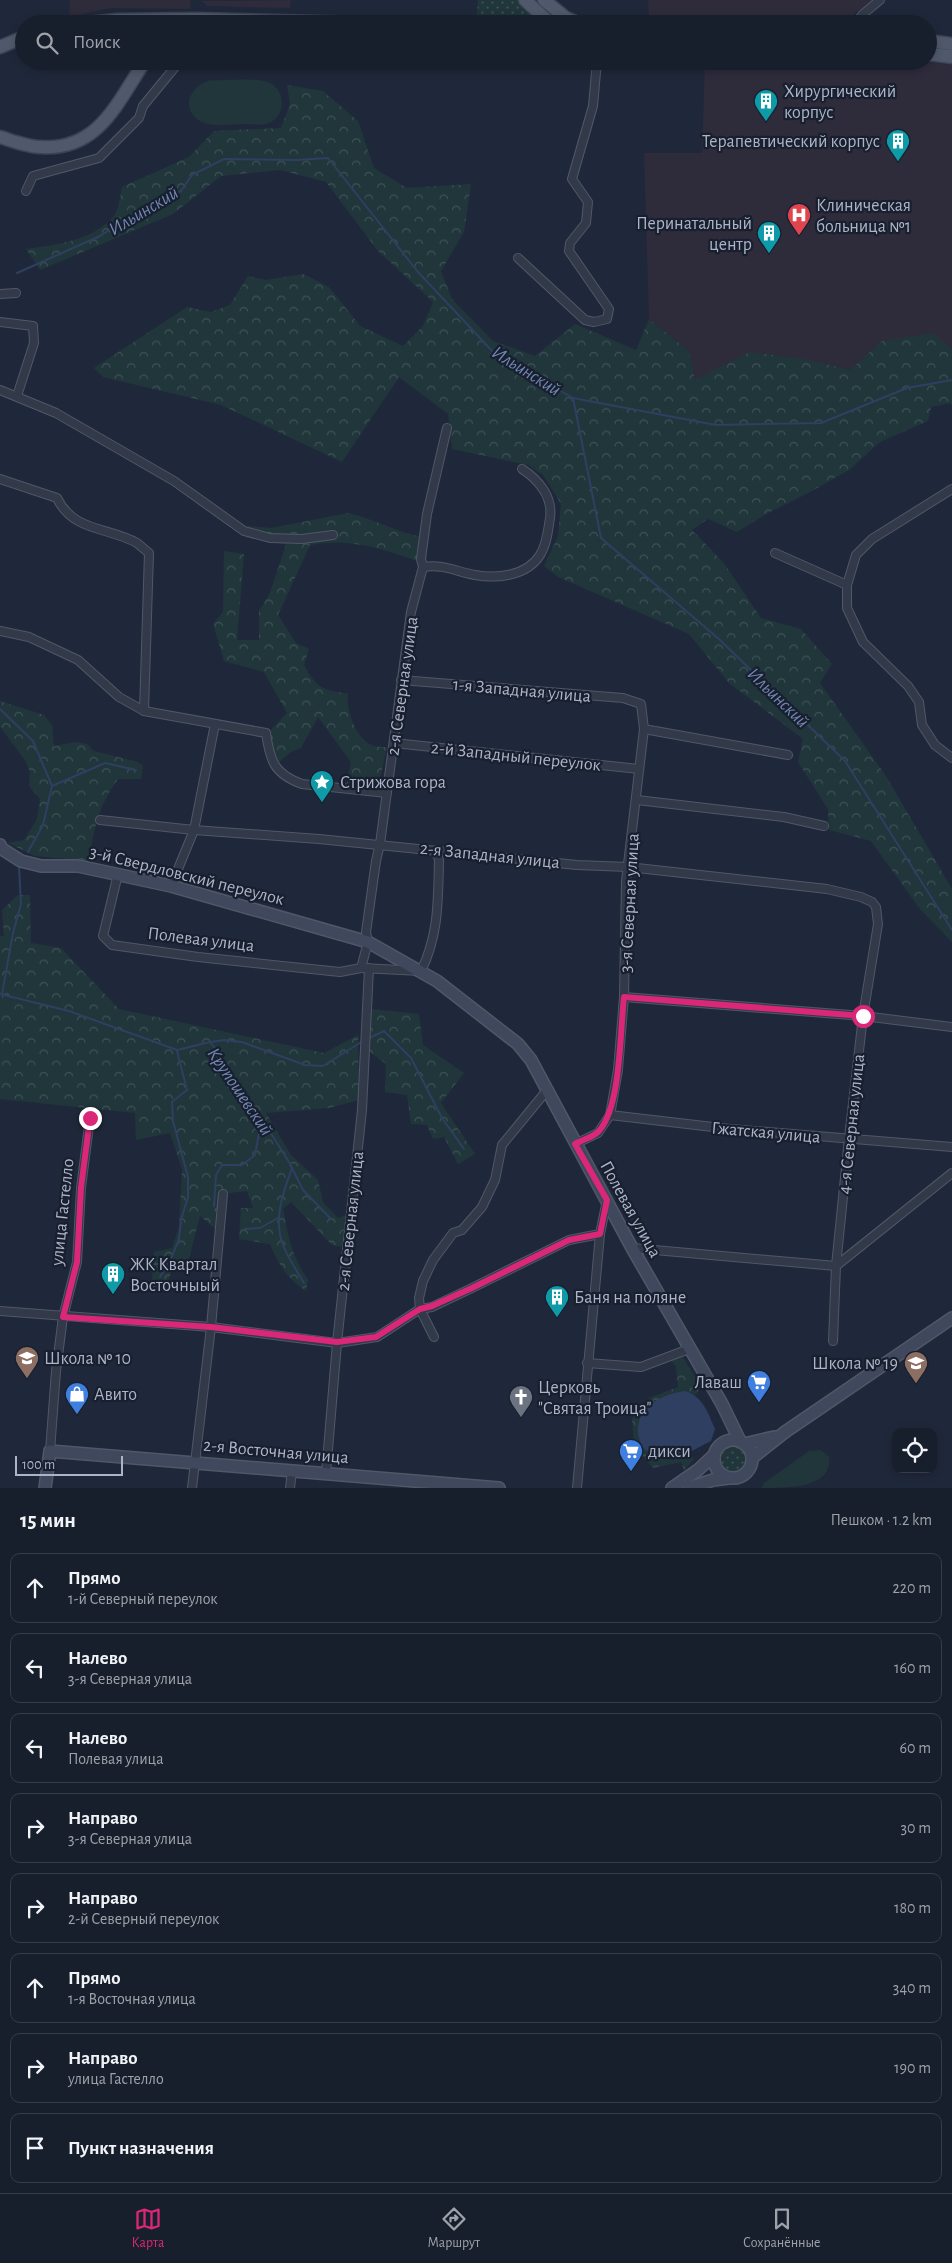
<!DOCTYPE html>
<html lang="ru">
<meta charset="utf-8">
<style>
body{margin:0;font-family:"Alegreya Sans",sans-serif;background:#202734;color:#f1f3f6}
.controls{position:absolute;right:15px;bottom:15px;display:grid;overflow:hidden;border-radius:10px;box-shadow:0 2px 8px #0003}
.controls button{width:45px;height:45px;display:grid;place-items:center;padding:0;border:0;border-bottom:1px solid #363c48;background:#171e2c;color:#f1f3f6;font:25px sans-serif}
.scale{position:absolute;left:15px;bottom:12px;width:108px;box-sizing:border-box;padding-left:5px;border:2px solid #adb4c7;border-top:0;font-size:14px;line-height:18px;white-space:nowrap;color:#adb4c7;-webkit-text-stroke:4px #181f2f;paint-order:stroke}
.stop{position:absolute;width:15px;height:15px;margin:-11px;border:4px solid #db2777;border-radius:50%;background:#fff}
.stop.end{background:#db2777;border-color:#fff;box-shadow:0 1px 5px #0008}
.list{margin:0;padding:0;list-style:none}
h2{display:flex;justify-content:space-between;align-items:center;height:65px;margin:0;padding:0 20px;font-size:21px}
h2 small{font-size:16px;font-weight:400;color:#9ea2a9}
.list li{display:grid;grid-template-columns:32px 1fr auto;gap:15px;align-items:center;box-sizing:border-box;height:70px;margin:0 10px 10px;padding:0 10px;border:1px solid #363c48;border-radius:10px}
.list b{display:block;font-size:19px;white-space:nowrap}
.list p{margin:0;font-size:16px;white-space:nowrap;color:#9ea2a9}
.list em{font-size:16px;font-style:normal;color:#9ea2a9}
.icon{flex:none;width:28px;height:28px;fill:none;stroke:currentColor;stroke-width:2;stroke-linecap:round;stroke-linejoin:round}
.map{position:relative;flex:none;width:952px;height:1488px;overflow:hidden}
.search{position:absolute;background:#171e2c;box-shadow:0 2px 8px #0003;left:15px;right:15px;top:15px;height:55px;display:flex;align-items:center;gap:12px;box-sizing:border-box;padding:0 18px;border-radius:28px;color:#9ea2a9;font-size:19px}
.sheet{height:705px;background:#171e2c}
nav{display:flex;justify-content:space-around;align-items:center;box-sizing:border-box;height:70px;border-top:1px solid #363c48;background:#171e2c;font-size:14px;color:#9ea2a9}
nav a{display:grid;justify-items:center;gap:2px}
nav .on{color:#db2777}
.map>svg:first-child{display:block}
.medical{fill:#2e2b3b}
.grass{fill:url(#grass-dots)}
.forest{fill:url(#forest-crowns)}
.pitch{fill:#20363b}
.water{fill:#2f3f61}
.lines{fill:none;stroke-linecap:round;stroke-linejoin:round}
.stream{stroke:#2f3f61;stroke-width:2}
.street-casing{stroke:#505768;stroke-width:10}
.secondary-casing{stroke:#505768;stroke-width:14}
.primary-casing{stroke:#3c4354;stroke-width:15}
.street{stroke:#323a4a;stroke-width:8}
.secondary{stroke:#40485e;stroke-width:11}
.primary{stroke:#50596b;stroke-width:12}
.tram{stroke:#545d72;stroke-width:1}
.route{stroke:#db2777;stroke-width:6}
.labels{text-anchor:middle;stroke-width:4.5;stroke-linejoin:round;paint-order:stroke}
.poi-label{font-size:18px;fill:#adb4c7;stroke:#181f2f;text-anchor:start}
.street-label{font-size:18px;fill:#adb4c7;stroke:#181f2f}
.water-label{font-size:19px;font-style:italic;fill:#7287b2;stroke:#181f2f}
</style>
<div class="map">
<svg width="952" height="1488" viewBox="0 0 952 1488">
<defs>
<pattern id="grass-dots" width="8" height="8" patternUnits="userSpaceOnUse" patternTransform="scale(1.25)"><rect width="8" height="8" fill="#20363b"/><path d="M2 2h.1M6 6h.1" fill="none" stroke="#3e5156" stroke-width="1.8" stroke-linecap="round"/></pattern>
<pattern id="forest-crowns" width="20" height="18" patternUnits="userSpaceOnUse" patternTransform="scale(1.25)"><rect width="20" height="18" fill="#20363b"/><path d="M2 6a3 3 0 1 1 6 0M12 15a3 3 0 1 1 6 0" fill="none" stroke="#3e5156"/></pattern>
</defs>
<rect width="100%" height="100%" fill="#1f283a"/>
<g class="medical">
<polygon points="70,0 191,0 190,9 111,8 69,17"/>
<polygon points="291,0 290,8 207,6 202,1"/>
<polygon points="648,0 872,0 842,24 773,24 649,19"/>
<polygon points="705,61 921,61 952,65 952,349 882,341 850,370 810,360 695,380 689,351 649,319 644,153 702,153"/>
</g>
<g class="grass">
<polygon points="478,0 526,0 538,14 534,18 477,15"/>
<circle cx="734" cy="1459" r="13"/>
</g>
<g class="forest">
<path d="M287,85L323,91L358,121L374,168L407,188L471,184L464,232L441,271L452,299L493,341L535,356L575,324L636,350L649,319L689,351L695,380L750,352L810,360L850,370L882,341L933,333L952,349V406L950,403L931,407L928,421L880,442L849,470L810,492L766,514L737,532L708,519L692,530L723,562L761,618L801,629L832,664L820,683L886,776L952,889V942L920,909L871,841L829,830L828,809L798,762L803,739L729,683L689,634L558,577L544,566L558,536L561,504L543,475L528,465L452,449L448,414L399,377L342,462L221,405L103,377L94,368L187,307L211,312L230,305L248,276L266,280L303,274L329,287L360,326L403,346L423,326L433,302L378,251L326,182L280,170L221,176L173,214L40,270L26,249C55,245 92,241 113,217C119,211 120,196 122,187L189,157L214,131L281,128L290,104Z"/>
<path d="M348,513C374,519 399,533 422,537L420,562C383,549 349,537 310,545L278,615L296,643L309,649L304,665C317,689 322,689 348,694C346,710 355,738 372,745C376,747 383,747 387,747L378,787L347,783L351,762L318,717L301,748L291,752L278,763L271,746V730L287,713L264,672L224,661L213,624L223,612L224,551L244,554L237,640H259V611L270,593L286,544L245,537L248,526L271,528Z"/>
<path d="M0,701L44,715L52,725L54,746L75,742L87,744L94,751L138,762L143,766L141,779H118C98,807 94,828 89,861L35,856L8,843L24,840L37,819L40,799L29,786L30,772L25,760L0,727Z"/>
<path d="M18,895H30L31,943L61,948L119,1009L324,1053L358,1035L359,1100L329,1108L266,1113L291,1155L318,1180L323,1202L338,1218L347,1215L344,1247L332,1245L291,1202L283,1209C289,1240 291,1253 308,1280L306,1291C286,1277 280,1267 270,1244L239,1239L241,1208H253L247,1191L228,1193L222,1191L218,1231L200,1216L188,1262L175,1263L167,1283L151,1290L154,1252L172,1248L179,1227L182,1169L170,1133L136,1140L135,1113L0,1099V936H4L2,910Z"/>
<polygon points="371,1009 419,1014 423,1045 464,1073 441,1103 475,1154 458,1164 444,1137 433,1139 427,1125 411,1124 407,1095 385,1092 386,1064 370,1052"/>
<polygon points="682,1356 701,1386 696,1395 686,1391 670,1460 687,1452 694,1459 684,1470 681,1462 653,1468 634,1447 632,1419 649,1398 678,1387 676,1367 671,1360"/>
</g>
<g class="pitch">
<path d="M212,80C227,81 257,77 270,83C286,91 286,116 269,123C262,126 253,124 246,124C233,124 212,128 200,121C179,108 191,84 212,80Z"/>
<path d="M821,1450L829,1457C833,1488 788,1488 762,1488L764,1483L809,1451Z"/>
</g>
<path class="water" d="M686,1391C704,1398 708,1413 715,1429L711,1441C682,1455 672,1468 643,1448C641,1443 637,1435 638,1429C639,1404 666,1393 686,1391Z"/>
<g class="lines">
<g class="stream">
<polyline points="17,273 100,236 150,205 181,191 192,175 224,159 297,160 328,158 418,272 496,355 573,398 601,538 720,640 845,761 952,930"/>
<polyline points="573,398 716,425 821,423 907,388 952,380"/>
<polyline points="0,709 33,741 52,786 43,825 28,852"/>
<polyline points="52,786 105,763 136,770"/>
<polyline points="0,994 69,1011 177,1050 210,1042 221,1056 239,1095 272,1135 289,1162 303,1190 331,1219"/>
<polyline points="2,994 13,933 21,904 19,867"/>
<polyline points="367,1039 384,1031 411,1058 442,1118 464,1149"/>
<polyline points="211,1042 224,1040 242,1042 305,1065 323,1066 363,1041"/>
<path d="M292,1168C283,1193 273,1219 283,1245C288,1258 297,1271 304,1283"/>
<polyline points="214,1206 216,1175 222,1165 242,1165 255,1155 259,1133 263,1124"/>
<polyline points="245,1229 260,1228 278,1218"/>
<polyline points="160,1277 171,1259 179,1239 181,1220 188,1197 188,1177 173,1121 172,1102 187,1090 177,1051"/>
</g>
<g class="street-casing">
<g id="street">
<polyline points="855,24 863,14 880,0"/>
<polyline points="26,191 33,176 99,158 139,118 143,106 180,61"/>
<polyline points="518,258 585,320 594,322 607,319 609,309 569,251 570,243 586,223 588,202 572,179 593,106 597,61"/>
<polyline points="0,294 16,293"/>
<polyline points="0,322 33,326 34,343 17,396"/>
<polyline points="0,390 56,413 174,481 244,531 270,538 302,539 333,535"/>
<path d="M0,479L57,498C73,532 109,527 137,543C141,546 145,550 149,553L144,711"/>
<polyline points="952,489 872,539 856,555 847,585 847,608 863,642 908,686 919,702 922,725 935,745 952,758"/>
<polyline points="775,553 847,585"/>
<path d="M423,567C444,564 454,571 475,575C497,579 527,576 540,555C547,544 548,530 550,518C553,497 539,480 522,469"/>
<path d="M0,631L29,637L78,660L119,697L144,711L266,733C270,761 274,774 302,784L387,793"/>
<polyline points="401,680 623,698 641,704 644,729 626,881 624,997 618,1070 610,1115 598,1133 575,1144"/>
<polyline points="644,729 788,755"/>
<polyline points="394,743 639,769"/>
<polyline points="637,800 784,817 824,826"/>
<polyline points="100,820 194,830 319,839 577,865 628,867 827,889 861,897 872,902 876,907 878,924 863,1016 849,1138 836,1266 833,1341"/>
<path d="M436,850L439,860C438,899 439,935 421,971L361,968L368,942L366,932L376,861L380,844L411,612L423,567L421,559L427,514L447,428"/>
<polyline points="118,874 103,936 112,945 198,957 340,972 361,968"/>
<polyline points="171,886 194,830 215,724"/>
<polyline points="624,997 863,1016 952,1027"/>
<polyline points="610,1115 730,1129 952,1147"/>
<polyline points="632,1248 836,1266 952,1173"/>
<polyline points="0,1311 211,1327 337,1343 377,1337 420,1309 432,1307 472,1288 569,1240 600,1234"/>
<polyline points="434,1337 420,1309 419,1298 423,1281 433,1260 453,1233 462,1230 482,1207 495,1180 502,1145 548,1089"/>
<polyline points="587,1363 641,1367 689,1349"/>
<polyline points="50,1451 56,1371 63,1317 77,1262 81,1188 90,1118"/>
<polyline points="326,1473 337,1343 362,1110 369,968"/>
<polyline points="192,1488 211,1327 223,1194"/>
<polyline points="290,1488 292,1471"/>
<polyline points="577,1488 600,1234 607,1200"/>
</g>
</g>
<g class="secondary-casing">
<g id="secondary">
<polyline points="0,845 2,849 21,861 41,866 78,866 171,886 368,942 437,981 518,1044 531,1060 632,1248 722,1404 740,1441"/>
<circle cx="733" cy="1459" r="19"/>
<polyline points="744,1444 774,1437"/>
<polyline points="752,1458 785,1432 952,1318"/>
<polyline points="45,1488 50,1451 499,1488"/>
<polyline points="672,1488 698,1470 714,1455"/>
<polyline points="689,1488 713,1480 729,1478"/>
</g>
</g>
<g class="primary-casing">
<g id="primary">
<polyline points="525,0 551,24"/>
<polyline points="544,0 566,18 580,24"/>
<polyline points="79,24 117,20 195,19 405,24"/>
<polyline points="928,41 952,44"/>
<polyline points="0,47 24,37"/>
<polyline points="928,54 952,57"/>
<path d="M0,137C13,141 28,147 41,147C99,151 118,101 145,61"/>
</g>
</g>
<use href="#street" class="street"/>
<use href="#secondary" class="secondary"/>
<use href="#primary" class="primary"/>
<g class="tram">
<polyline points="539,0 560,18 573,24"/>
<polyline points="928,48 952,51"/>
</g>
</g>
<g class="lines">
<path class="route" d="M90,1118L81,1188L77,1262L63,1317L211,1327L337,1342L376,1337L420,1309L432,1306L472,1288L569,1240L600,1234L607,1200L575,1144C582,1140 594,1137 599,1131C621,1107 620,1031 624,997L863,1016"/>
</g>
<defs>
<g id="building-pin" transform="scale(1.25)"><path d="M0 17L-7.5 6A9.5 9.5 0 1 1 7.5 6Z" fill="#0f9aa8" stroke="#181f2f"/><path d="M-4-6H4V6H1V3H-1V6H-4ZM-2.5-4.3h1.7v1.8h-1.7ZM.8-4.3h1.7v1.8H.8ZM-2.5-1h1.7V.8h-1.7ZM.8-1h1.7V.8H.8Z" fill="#fff"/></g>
<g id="hospital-pin" transform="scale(1.25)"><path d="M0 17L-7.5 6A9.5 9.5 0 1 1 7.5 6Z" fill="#e0444e" stroke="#181f2f"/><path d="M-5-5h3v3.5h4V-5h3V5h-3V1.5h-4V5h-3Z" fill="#fff"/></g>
<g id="sight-pin" transform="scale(1.25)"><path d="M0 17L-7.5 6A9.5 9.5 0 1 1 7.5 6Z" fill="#0f9aa8" stroke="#181f2f"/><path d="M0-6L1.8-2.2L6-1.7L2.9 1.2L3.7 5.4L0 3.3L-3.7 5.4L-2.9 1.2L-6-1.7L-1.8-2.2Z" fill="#fff"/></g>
<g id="school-pin" transform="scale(1.25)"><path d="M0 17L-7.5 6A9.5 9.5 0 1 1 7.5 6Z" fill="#8d6e63" stroke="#181f2f"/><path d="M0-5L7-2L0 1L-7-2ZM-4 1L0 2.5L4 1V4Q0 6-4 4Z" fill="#fff"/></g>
<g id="supermarket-pin" transform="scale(1.25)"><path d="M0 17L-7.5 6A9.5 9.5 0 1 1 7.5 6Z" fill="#3f7fe0" stroke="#181f2f"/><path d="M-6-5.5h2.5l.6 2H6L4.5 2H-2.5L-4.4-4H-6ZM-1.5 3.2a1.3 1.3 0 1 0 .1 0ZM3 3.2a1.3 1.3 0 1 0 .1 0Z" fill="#fff"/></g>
<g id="shop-pin" transform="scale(1.25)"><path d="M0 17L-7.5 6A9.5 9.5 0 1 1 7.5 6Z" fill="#3f7fe0" stroke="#181f2f"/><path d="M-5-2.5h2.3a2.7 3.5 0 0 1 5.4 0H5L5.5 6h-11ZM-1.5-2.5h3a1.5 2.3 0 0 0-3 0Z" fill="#fff"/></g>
<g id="church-pin" transform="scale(1.25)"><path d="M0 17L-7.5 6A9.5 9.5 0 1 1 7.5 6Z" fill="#6b7280" stroke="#181f2f"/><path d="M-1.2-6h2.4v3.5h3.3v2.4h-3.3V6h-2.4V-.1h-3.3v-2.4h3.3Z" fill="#fff"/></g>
</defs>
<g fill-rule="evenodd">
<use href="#building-pin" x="766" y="101"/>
<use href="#building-pin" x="898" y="141"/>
<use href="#hospital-pin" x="799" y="215"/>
<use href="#building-pin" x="769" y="233"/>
<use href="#sight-pin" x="322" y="782"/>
<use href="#building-pin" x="113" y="1274"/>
<use href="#building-pin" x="557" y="1297"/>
<use href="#school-pin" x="27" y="1358"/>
<use href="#school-pin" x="916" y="1363"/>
<use href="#supermarket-pin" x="759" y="1382"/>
<use href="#shop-pin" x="77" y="1394"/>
<use href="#church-pin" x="521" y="1397"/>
<use href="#supermarket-pin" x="631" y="1451"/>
</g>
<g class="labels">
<g class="poi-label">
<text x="784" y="97">Хирургический<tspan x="784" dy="21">корпус</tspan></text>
<text x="880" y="147" text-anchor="end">Терапевтический корпус</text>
<text x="816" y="211">Клиническая<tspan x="816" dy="21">больница №1</tspan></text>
<text x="752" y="229" text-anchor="end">Перинатальный<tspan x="752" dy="21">центр</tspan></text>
<text x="340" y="788">Стрижова гора</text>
<text x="130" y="1270">ЖК Квартал<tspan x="130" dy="21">Восточныый</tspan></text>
<text x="574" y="1303">Баня на поляне</text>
<text x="44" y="1364">Школа № 10</text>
<text x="898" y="1369" text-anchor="end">Школа № 19</text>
<text x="742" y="1388" text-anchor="end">Лаваш</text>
<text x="538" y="1393">Церковь<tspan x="538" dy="21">"Святая Троица"</tspan></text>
<text x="94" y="1400">Авито</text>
<text x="648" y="1457">дикси</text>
</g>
<g class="street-label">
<text transform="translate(402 686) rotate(-82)" y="6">2-я Северная улица</text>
<text transform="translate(522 690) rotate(5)" y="6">1-я Западная улица</text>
<text transform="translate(516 756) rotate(6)" y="6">2-й Западный переулок</text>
<text transform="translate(490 855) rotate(6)" y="6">2-я Западная улица</text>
<text transform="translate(187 875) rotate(14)" y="6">3-й Свердловский переулок</text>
<text transform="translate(629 903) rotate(-87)" y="6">3-я Северная улица</text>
<text transform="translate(201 939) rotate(7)" y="6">Полевая улица</text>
<text transform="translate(851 1124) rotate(-84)" y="6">4-я Северная улица</text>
<text transform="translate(766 1132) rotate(5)" y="6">Гжатская улица</text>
<text transform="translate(631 1209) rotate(61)" y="6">Полевая улица</text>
<text transform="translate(62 1212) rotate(-84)" y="6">улица Гастелло</text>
<text transform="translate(350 1221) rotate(-84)" y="6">2-я Северная улица</text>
<text transform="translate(276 1451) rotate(5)" y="6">2-я Восточная улица</text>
</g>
<g class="water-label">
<text transform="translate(143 210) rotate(-31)" y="7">Ильинский</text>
<text transform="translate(527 370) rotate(32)" y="7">Ильинский</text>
<text transform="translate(779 697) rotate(44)" y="7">Ильинский</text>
<text transform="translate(241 1091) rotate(56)" y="7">Крупошевский</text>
</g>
</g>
</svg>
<div class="controls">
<button><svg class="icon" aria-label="locate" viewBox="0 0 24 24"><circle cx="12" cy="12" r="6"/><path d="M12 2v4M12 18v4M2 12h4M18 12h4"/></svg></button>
</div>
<div class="scale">100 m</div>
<div class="stop" style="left:863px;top:1016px"></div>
<div class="stop end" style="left:90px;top:1118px"></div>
<div class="search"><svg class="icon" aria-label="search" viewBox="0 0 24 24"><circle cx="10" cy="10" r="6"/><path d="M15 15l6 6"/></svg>Поиск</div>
</div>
<section class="sheet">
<h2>15 мин<small>Пешком · 1.2 km</small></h2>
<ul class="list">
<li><svg class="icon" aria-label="ahead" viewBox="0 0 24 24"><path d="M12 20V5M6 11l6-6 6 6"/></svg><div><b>Прямо</b><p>1-й Северный переулок</p></div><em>220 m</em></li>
<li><svg class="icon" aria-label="left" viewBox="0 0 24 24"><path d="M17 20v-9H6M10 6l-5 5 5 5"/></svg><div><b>Налево</b><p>3-я Северная улица</p></div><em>160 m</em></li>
<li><svg class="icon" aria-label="left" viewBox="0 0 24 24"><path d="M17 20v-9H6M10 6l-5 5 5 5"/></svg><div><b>Налево</b><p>Полевая улица</p></div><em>60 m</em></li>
<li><svg class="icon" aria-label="right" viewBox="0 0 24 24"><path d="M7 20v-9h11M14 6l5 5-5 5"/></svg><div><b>Направо</b><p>3-я Северная улица</p></div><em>30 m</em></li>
<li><svg class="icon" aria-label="right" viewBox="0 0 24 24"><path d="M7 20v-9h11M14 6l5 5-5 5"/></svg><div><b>Направо</b><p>2-й Северный переулок</p></div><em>180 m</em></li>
<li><svg class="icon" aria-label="ahead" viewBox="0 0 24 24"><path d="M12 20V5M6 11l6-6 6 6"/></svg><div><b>Прямо</b><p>1-я Восточная улица</p></div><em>340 m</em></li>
<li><svg class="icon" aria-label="right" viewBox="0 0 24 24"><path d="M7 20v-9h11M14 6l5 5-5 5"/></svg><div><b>Направо</b><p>улица Гастелло</p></div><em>190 m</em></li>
<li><svg class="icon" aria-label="arrive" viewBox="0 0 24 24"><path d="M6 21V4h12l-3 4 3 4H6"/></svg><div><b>Пункт назначения</b></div></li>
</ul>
</section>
<nav>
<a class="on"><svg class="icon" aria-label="map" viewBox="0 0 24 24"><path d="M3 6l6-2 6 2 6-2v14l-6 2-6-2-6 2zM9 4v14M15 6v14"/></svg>Карта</a>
<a><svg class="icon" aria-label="directions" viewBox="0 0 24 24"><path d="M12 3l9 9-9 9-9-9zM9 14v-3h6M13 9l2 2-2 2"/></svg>Маршрут</a>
<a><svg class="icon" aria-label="saved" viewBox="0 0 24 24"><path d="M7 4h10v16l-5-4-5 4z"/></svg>Сохранённые</a>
</nav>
